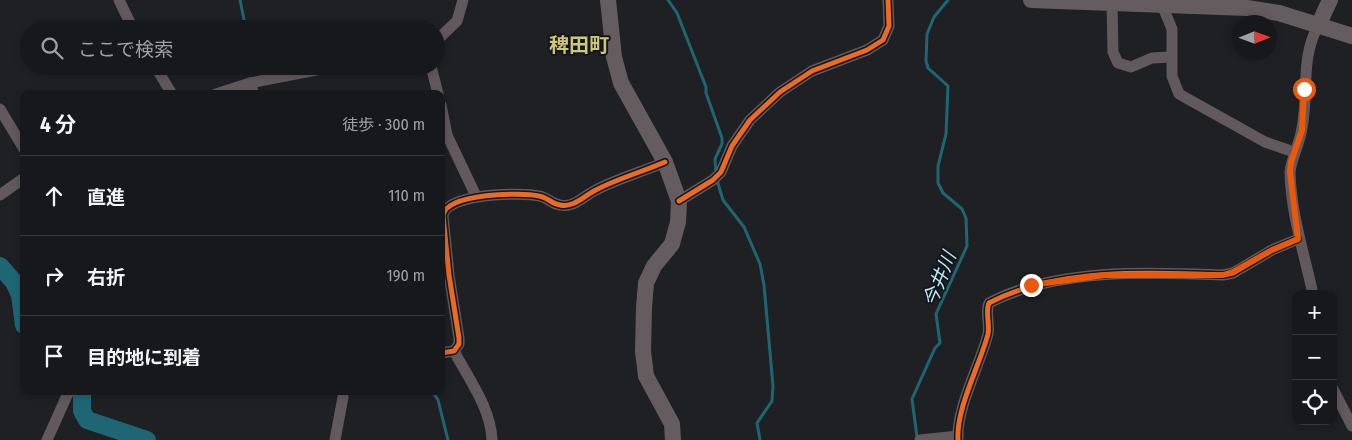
<!DOCTYPE html>
<html lang="ja">
<meta charset="utf-8">
<style>
body{margin:0;font-family:"Fira Sans Condensed","Noto Sans JP",sans-serif;background:#1f2124;color:#f1f3f6}
.controls{position:absolute;right:15px;bottom:15px;display:grid;overflow:hidden;border-radius:10px;box-shadow:0 2px 8px #0003}
.controls button{width:45px;height:45px;display:grid;place-items:center;padding:0;border:0;border-bottom:1px solid #35373a;background:#16181b;color:#f1f3f6;font:25px sans-serif}
.compass{position:absolute;left:1232px;top:15px;width:45px;height:45px;border-radius:50%;background:#16181b;box-shadow:0 2px 8px #0003;rotate:89deg}
.stop{position:absolute;width:15px;height:15px;margin:-11px;border:4px solid #ea580c;border-radius:50%;background:#fff}
.stop.end{background:#ea580c;border-color:#fff;box-shadow:0 1px 5px #0008}
.list{margin:0;padding:0;list-style:none}
h2{display:flex;justify-content:space-between;align-items:center;height:65px;margin:0;padding:0 20px;font-size:21px}
h2 small{font-size:16px;font-weight:400;color:#9ea0a3}
.list li{display:grid;grid-template-columns:32px 1fr auto;gap:15px;align-items:center;box-sizing:border-box;height:80px;padding:0 20px;border-top:1px solid #35373a}
.list b{display:block;font-size:19px;white-space:nowrap}
.list em{font-size:16px;font-style:normal;color:#9ea0a3}
.icon{flex:none;width:28px;height:28px;fill:none;stroke:currentColor;stroke-width:2;stroke-linecap:round;stroke-linejoin:round}
.map{position:relative;flex:none;width:1352px;height:440px;overflow:hidden}
.search{position:absolute;background:#16181b;box-shadow:0 2px 8px #0003;left:20px;top:20px;width:425px;height:55px;display:flex;align-items:center;gap:12px;box-sizing:border-box;padding:0 18px;border-radius:28px;color:#9ea0a3;font-size:19px}
.panel{position:absolute;background:#16181b;box-shadow:0 2px 8px #0003;left:20px;top:90px;width:425px;height:305px;border-radius:10px}
.map>svg:first-child{display:block}
.lines{fill:none;stroke-linecap:round;stroke-linejoin:round}
.stream{stroke:#1f6675;stroke-width:3}
.river{stroke:#1f6675;stroke-width:18}
.street{stroke:#62595c;stroke-width:11}
.secondary{stroke:#655c60;stroke-width:16}
.cycleway-casing{stroke:#13161d;stroke-width:8}
.cycleway{stroke:#ed6a23;stroke-width:5}
.route{stroke:#ea580c;stroke-width:6}
.labels{text-anchor:middle;stroke-width:4;stroke-linejoin:round;paint-order:stroke}
.water-label{font-size:19px;font-style:italic;fill:#bdecf7;stroke:#13161d}
.quarter-label{font-size:20px;font-weight:bold;fill:#cfc677;stroke:#13161d}
</style>
<div class="map">
<svg width="1352" height="440" viewBox="0 0 1352 440">
<rect width="100%" height="100%" fill="#1e2024"/>
<g class="lines">
<g class="stream">
<polyline points="240,0 246,29"/>
<polyline points="668,0 677,13 706,87 706,93 722,138 722,144 715,159 716,172"/>
<polyline points="717,180 723,200 744,227 760,264 764,285 773,386 772,401 757,423 760,440"/>
<polyline points="432,391 438,400 448,440"/>
<polyline points="917,437 912,399 935,348 940,343 936,314 967,246 966,218 962,209 943,193 938,183 938,166 946,134 948,86 928,68 926,61 927,34 934,17 948,0"/>
</g>
<g class="river">
<polyline points="0,266 14,282 20,295 24,325"/>
<polyline points="82,391 82,411 87,420 147,440"/>
</g>
<g class="street">
<polyline points="119,0 133,29"/>
<polyline points="1160,0 1172,29 1172,76 1179,94 1265,142 1294,152"/>
<polyline points="1112,3 1113,52 1118,63 1131,67 1152,58 1171,57"/>
<polyline points="436,41 457,21 463,0"/>
<polyline points="155,66 172,94"/>
<polyline points="431,66 438,94"/>
<polyline points="250,83 337,66"/>
<polyline points="216,94 250,83 254,94"/>
<polyline points="441,105 447,135 476,196"/>
<polyline points="0,109 24,149"/>
<polyline points="0,195 24,178"/>
<polyline points="679,201 713,180 721,172 732,146 750,120 780,92 812,71 867,50 883,40 889,26 888,0"/>
<path d="M1313,294C1304,253 1291,214 1290,172C1292,156 1300,143 1302,128C1309,93 1300,59 1318,26"/>
<path d="M454,351C468,378 491,408 492,440"/>
<path d="M441,353L454,351L459,344V338L449,275L443,215C448,193 521,192 539,196C547,197 552,204 560,205C573,208 583,197 594,191C616,179 642,172 665,162"/>
<polyline points="1333,389 1352,426"/>
<polyline points="47,440 69,391"/>
<polyline points="335,440 343,397"/>
<polyline points="920,440 958,436"/>
<path d="M958,440C956,408 980,365 988,334C990,323 985,312 989,303C1055,268 1150,272 1223,275L1233,273L1272,250L1298,239"/>
</g>
<g class="secondary">
<polyline points="608,0 614,57 621,83 665,162 679,201 678,222 672,244 654,266 646,283 644,308 643,351 646,376 672,424 673,440"/>
<polyline points="1031,0 1247,8 1279,13 1352,36"/>
<polyline points="1318,26 1330,0"/>
</g>
<g class="cycleway-casing">
<g id="cycleway">
<polyline points="679,201 713,180 721,172 732,146 750,120 780,92 812,71 867,50 883,40 889,26 888,0"/>
<path d="M441,353L454,351L459,344V338L449,275L443,215C448,193 521,192 539,196C547,197 552,204 560,205C573,208 583,197 594,191C616,179 642,172 665,162"/>
<path d="M958,440C956,408 980,365 988,334C990,323 985,312 989,303C1055,268 1150,272 1223,275L1233,273L1272,250L1298,239"/>
</g>
</g>
<use href="#cycleway" class="cycleway"/>
</g>
<g class="lines">
<polyline class="route" points="1031,285 1105,275 1223,275 1233,272 1272,250 1298,239 1290,172 1291,162 1302,130 1304,89"/>
</g>
<g class="labels">
<g class="water-label">
<text transform="translate(939 279) rotate(-68)" y="7">今井川</text>
</g>
<g class="quarter-label">
<text x="579" y="52">稗田町</text>
</g>
</g>
</svg>
<div class="controls">
<button>+</button>
<button>−</button>
<button><svg class="icon" aria-label="locate" viewBox="0 0 24 24"><circle cx="12" cy="12" r="6"/><path d="M12 2v4M12 18v4M2 12h4M18 12h4"/></svg></button>
</div>
<svg class="compass" viewBox="-18 -18 36 36"><path d="M0-13l5 13h-10z" fill="#e53935"/><path d="M0 13l5-13h-10z" fill="#9ea0a3"/></svg>
<div class="stop" style="left:1304px;top:89px"></div>
<div class="stop end" style="left:1031px;top:285px"></div>
<div class="search"><svg class="icon" aria-label="search" viewBox="0 0 24 24"><circle cx="10" cy="10" r="6"/><path d="M15 15l6 6"/></svg>ここで検索</div>
<section class="panel">
<h2>4 分<small>徒歩 · 300 m</small></h2>
<ul class="list">
<li><svg class="icon" aria-label="ahead" viewBox="0 0 24 24"><path d="M12 20V5M6 11l6-6 6 6"/></svg><div><b>直進</b></div><em>110 m</em></li>
<li><svg class="icon" aria-label="right" viewBox="0 0 24 24"><path d="M7 20v-9h11M14 6l5 5-5 5"/></svg><div><b>右折</b></div><em>190 m</em></li>
<li><svg class="icon" aria-label="arrive" viewBox="0 0 24 24"><path d="M6 21V4h12l-3 4 3 4H6"/></svg><div><b>目的地に到着</b></div></li>
</ul>
</section>
</div>
